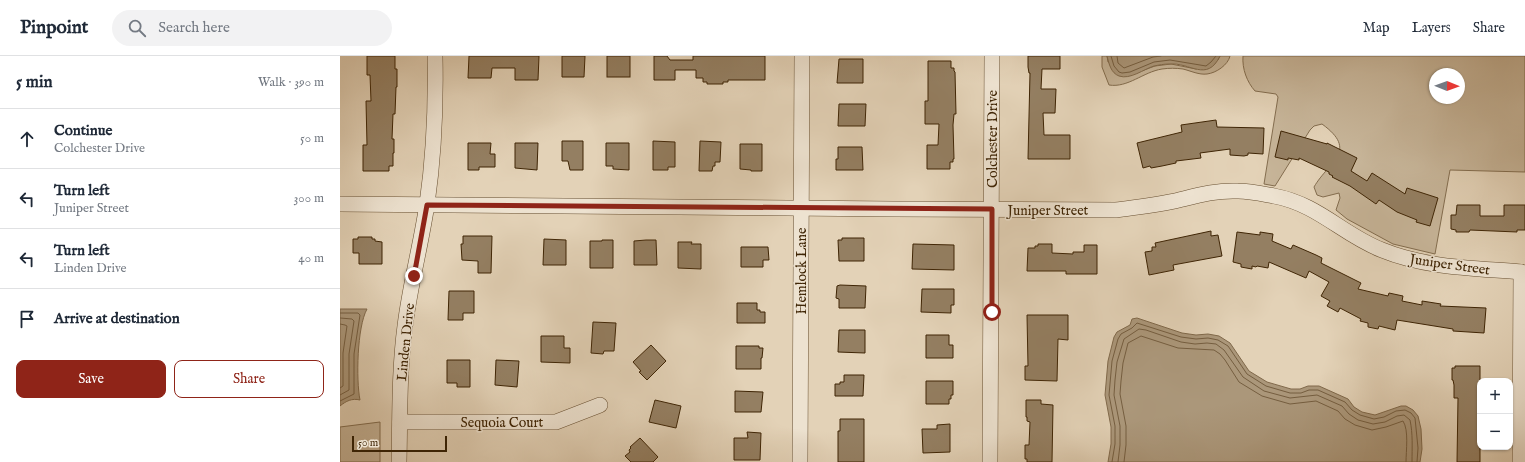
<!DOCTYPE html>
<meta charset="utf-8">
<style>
body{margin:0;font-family:"IM FELL English",serif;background:#f2f2f3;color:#1f2937}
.controls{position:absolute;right:12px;bottom:12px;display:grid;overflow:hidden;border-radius:8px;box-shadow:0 1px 3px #0004}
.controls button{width:36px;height:36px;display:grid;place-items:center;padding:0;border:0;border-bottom:1px solid #e0e1e3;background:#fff;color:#1f2937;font:20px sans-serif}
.compass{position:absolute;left:1089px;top:12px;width:36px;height:36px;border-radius:50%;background:#fff;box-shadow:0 1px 3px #0004;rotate:91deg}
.scale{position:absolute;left:12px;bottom:10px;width:95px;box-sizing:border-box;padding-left:4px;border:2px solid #3f2505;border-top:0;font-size:11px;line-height:14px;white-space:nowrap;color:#3f2505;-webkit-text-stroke:3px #ede2d0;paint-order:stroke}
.stop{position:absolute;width:12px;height:12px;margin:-9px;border:3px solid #8f2418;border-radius:50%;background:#fff}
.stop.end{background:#8f2418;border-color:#fff;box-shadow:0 1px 4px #0008}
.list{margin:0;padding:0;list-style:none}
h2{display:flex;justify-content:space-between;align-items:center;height:52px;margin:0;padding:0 16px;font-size:17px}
h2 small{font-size:13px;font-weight:400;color:#747a83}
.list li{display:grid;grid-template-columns:26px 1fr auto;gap:12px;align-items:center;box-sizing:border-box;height:60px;padding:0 16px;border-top:1px solid #e0e1e3}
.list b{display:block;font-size:15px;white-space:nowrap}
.list p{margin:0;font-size:13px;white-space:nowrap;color:#747a83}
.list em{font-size:13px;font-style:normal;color:#747a83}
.actions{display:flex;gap:8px;padding:12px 16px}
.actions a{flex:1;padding:9px 0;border:1px solid #8f2418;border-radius:8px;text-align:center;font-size:14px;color:#8f2418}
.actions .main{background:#8f2418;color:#fff}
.icon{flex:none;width:22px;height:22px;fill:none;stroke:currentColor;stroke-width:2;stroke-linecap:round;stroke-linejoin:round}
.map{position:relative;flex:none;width:1185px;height:406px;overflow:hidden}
header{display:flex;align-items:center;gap:24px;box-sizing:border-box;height:56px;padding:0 20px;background:#fff;border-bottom:1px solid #e0e1e3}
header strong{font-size:19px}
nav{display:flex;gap:22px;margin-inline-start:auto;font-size:14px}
.search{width:280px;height:36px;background:#f2f2f3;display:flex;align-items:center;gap:10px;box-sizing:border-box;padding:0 14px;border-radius:22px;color:#747a83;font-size:15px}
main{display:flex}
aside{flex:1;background:#fff}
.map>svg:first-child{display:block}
.green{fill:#c7b599;stroke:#836d4f;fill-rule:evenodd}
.water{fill:#ab977a;stroke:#80694b}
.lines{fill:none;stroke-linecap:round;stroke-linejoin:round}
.shore{stroke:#755e40;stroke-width:1}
.building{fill:#947f62;stroke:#3f2505}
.minor-casing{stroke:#685032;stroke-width:16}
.minor{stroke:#ede2d0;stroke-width:15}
.route{stroke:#8f2418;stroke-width:5}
.labels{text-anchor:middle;stroke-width:3;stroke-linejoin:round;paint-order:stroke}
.street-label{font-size:14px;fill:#3f2505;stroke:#ede2d0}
</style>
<header>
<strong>Pinpoint</strong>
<div class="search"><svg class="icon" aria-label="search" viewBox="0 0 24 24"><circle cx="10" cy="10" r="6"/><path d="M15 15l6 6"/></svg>Search here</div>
<nav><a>Map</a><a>Layers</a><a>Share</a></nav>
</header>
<main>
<aside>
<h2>5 min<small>Walk · 390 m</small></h2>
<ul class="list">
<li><svg class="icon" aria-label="ahead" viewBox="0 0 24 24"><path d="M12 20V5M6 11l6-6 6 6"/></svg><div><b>Continue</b><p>Colchester Drive</p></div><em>50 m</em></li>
<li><svg class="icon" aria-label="left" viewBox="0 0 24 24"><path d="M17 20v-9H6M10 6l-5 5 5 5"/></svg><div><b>Turn left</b><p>Juniper Street</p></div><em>300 m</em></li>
<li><svg class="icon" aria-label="left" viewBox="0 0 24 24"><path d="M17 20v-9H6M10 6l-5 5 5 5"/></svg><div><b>Turn left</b><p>Linden Drive</p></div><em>40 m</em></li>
<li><svg class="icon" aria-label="arrive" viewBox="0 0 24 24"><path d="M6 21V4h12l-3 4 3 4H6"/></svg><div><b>Arrive at destination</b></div></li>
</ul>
<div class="actions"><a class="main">Save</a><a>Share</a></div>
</aside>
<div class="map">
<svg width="1185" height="406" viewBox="0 0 1185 406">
<rect width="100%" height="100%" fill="#e3d2b7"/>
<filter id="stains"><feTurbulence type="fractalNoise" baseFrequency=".005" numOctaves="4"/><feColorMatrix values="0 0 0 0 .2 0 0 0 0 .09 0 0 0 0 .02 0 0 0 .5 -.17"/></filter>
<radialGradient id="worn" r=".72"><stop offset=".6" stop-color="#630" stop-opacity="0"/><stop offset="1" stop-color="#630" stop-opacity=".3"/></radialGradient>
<g class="green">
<path d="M762,0H767L768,6L804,14L815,10L831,8L856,13L878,4L880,0H890C888,9 876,17 867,18C859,19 851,15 843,13C836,12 829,12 822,13C803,16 788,32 769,29L762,11Z"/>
<path d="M903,0H1185V116L1110,114L1095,198L1053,188L1007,163L996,154L1000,142L999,137L983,141L977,139L974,131C989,105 1019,95 982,68L974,70L970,74L935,130L924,128L938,41L936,38L915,35C907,26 902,13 903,0ZM1095,18H1119V42H1095Z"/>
<polygon points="40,366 40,406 0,406 0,371"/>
</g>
<g class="water">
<path d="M767,0H880C867,27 850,6 829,8C824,8 819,9 814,10C804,13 790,24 779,20C771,17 769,8 767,0Z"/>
<path d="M0,253H27C17,271 16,324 20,344C12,342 6,345 0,350Z"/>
<polygon points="797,262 842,277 856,279 868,278 879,280 890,287 909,315 927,326 951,333 960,333 968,330 979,330 1008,343 1014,351 1022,356 1035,359 1061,350 1066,350 1073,354 1078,360 1081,373 1082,393 1080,406 768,406 771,388 771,371 765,339 768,305 774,281 777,276 790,269 792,263"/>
</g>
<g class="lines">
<g class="shore">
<polyline points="771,0 774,10 779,16 782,17 790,16 814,6 830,4 866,10 871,6 876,0"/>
<polyline points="777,0 778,7 784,12 813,1 821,0"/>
<polyline points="0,257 18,257 20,259 14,298 14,338 0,345"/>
<polyline points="0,262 12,263 14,265 9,298 9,334 0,339"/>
<polyline points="0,268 5,269 7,270 3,297 3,330 0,332"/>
<polyline points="772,406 775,388 775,370 769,339 772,305 778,283 781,278 792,272 797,267 841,281 856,283 868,282 878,284 888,290 907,318 926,330 950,337 961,337 969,334 978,334 1005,346 1012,354 1020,359 1034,363 1044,361 1056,355 1065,354 1071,357 1075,362 1078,392 1077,406"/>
<path d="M778,406L780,389V370L774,339L775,324L777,306L784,283L799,273L806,274L841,286L855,288L867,287L876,288L884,294L903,321L924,335L950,342L977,339L1002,350L1009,358L1018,364L1033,368L1045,366L1057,360L1064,359L1070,364C1073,378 1072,391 1072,406"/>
<path d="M784,406L786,389V370L780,338L781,325L783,307L788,287L801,280L838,292L874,294L880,298L885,304L899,326L922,340L950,348L976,345L998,355L1005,363L1015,369L1032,374L1046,371L1063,365C1069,374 1066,395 1066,406"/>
</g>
</g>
<g class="building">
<polygon points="27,0 55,0 55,13 57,13 57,31 56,31 55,58 53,58 52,83 54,83 54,97 53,97 53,110 49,110 49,115 23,115 23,89 27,89 26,45 31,45 30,19 27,19"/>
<polygon points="129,0 199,0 198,24 175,24 175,12 152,12 151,22 128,22"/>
<polygon points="222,0 245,0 244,21 222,21"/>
<rect x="267" y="0" width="23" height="21"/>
<polygon points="314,0 327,0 330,4 353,4 353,0 425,0 425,24 388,24 388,26 383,26 383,28 367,28 367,26 363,26 363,22 356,22 356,14 335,14 335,24 314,24"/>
<polygon points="688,0 720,0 720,13 702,13 701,33 716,33 715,57 703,57 704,79 730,79 730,103 688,103 690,17 689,17 688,11"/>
<polygon points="499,3 523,3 523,27 497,27"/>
<polygon points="588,5 611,5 611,12 614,12 614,15 615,16 616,58 614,58 613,69 614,103 613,103 613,106 610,106 610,113 587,113 587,89 598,89 599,68 585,68 585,45 588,45"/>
<polygon points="499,48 526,48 525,70 498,70"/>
<polygon points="876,64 877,71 924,72 923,98 908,97 908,99 904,100 890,99 890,93 860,97 861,102 836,105 836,107 822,110 811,112 810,110 803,112 797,87 842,76 841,69"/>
<polygon points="941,75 987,88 987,87 1017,102 1011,115 1027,125 1032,117 1065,138 1067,132 1098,142 1090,170 1076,166 1077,164 1057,156 1039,144 1036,148 1010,130 992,121 993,120 989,118 989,116 959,102 959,104 948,102 948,104 935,101"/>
<polygon points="222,85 243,85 243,114 230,114 228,105 222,105"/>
<polygon points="313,85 335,86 335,111 328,111 328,114 313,114"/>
<polygon points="360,85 381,86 380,106 375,106 375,110 373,110 372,115 359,115"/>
<polygon points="128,87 151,87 150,98 155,98 155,111 139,111 139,114 128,114"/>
<polygon points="175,87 198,87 197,114 175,112"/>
<polygon points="266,87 289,87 289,114 273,113 273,110 266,110"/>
<polygon points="400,88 422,88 422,115 411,115 411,114 400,113"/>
<polygon points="498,91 522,91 523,114 496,114 496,103 498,103"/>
<polygon points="1117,149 1140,149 1140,160 1164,160 1164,149 1185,149 1185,174 1177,174 1177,176 1130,174 1129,176 1116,176 1116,174 1111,173 1111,159 1116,159"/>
<polygon points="871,175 871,180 878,179 882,200 833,209 834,214 809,219 805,196 812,195 812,191 816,191 815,187"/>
<polygon points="897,176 920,179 920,176 933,178 932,185 951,193 953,189 976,199 982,202 981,207 1021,227 1018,233 1048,240 1049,237 1063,240 1062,245 1082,249 1082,245 1101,248 1100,250 1146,252 1144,277 1113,275 1113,273 1057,264 1055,274 1039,270 1038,273 1028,271 1028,267 1020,265 1021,263 1000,252 998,256 987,250 990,245 981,240 989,226 969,215 966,222 929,206 928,212 917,210 916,211 912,210 912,213 901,211 901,208 893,206"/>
<polygon points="123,180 152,180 151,217 138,217 138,205 122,204 121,188 123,188"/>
<polygon points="18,181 32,181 32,183 35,183 35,185 42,186 42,208 19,208 19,197 13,197 13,183 18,183"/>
<polygon points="502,182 524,182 524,205 499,205 498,184 502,184"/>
<polygon points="204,183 226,184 226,209 203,209"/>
<polygon points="262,184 273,184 273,212 250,212 250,185 262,185"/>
<polygon points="306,184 316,184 317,209 294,209 294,185"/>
<polygon points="338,186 352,186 351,188 361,188 361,213 338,212"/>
<polygon points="573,188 614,189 614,214 572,213"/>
<polygon points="698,188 712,188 712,197 733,198 733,196 744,196 744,189 757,189 757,218 726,218 726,215 687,215 688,192 695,192 695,190 698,190"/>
<polygon points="401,191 428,191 429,204 423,204 423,211 401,211"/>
<polygon points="500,229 526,230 525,252 499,252 499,243 496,242 497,230"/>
<polygon points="582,233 614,233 614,249 611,249 611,257 581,256"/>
<polygon points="109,235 134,235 134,257 123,257 123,264 108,264"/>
<polygon points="397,247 417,247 417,254 420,254 420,256 425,256 425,267 397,267"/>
<polygon points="687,259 728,259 728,284 718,283 717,325 685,324 685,310 688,310"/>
<polygon points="253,266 276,267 274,295 264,295 263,298 251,297"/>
<polygon points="499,274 525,274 525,297 498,296"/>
<polygon points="586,279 609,279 609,289 613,289 613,302 586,302"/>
<polygon points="201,280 224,280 224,292 230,292 230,307 201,306"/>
<polygon points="311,289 326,305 307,324 299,316 301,315 293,306"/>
<polygon points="396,290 419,290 419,292 423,292 422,302 421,302 421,313 396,313"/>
<polygon points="107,304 130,304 130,331 117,331 117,327 107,327"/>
<polygon points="156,304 179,305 177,331 155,329"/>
<polygon points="1115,310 1140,310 1140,406 1117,406 1118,342 1114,342 1114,329 1113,324 1112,324 1112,312 1115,312"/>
<polygon points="504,319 524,319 523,340 495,340 495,328 500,328 500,326 504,326"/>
<polygon points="586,325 613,325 613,339 611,339 611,343 609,343 609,348 586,348"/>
<polygon points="395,335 423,336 421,356 395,356"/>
<polygon points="315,344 341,350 336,372 309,366"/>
<polygon points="686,344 701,344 701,348 713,349 712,406 687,406 687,403 685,403 685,389 689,389 690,366 687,365 687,361 686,361"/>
<polygon points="500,363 524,363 524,406 498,406 498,375 500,375"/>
<polygon points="610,368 610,396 583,397 582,373 597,373 597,369"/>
<polygon points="407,376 421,377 420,404 394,404 394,382 408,382"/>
<polygon points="300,382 318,401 313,406 291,406 285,400 290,396 289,394 291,392 290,391"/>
</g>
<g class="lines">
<g class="minor-casing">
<g id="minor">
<path d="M0,148L553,153L776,154C797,151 818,149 839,144C859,139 877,134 898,135C910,135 923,138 934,140C978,148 1003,179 1042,194C1086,212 1134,212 1181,216L1185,218"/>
<polyline points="60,366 216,366 260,349"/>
<path d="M59,406C60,361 59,315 65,270C70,229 81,189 87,148C94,99 96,49 95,0"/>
<polyline points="460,406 462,0"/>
<polyline points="650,406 652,0"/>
<polyline points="1180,406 1181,216"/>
</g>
</g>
<use href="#minor" class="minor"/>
</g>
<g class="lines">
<polyline class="route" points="74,220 87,149 652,153 652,256"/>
</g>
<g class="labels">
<g class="street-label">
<text transform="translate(652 83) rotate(-90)" y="5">Colchester Drive</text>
<text x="708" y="159">Juniper Street</text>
<text transform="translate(1110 208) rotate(8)" y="5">Juniper Street</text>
<text transform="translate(461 215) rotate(-90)" y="5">Hemlock Lane</text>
<text transform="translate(65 286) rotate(-84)" y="5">Linden Drive</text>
<text x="162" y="371">Sequoia Court</text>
</g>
</g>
<rect width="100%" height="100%" filter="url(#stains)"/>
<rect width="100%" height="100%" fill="url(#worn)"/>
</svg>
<div class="controls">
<button>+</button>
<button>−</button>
</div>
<svg class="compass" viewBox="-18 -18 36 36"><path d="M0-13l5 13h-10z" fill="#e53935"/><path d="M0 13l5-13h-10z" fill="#747a83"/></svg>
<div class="scale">50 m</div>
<div class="stop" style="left:652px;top:256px"></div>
<div class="stop end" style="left:74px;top:220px"></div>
</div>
</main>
